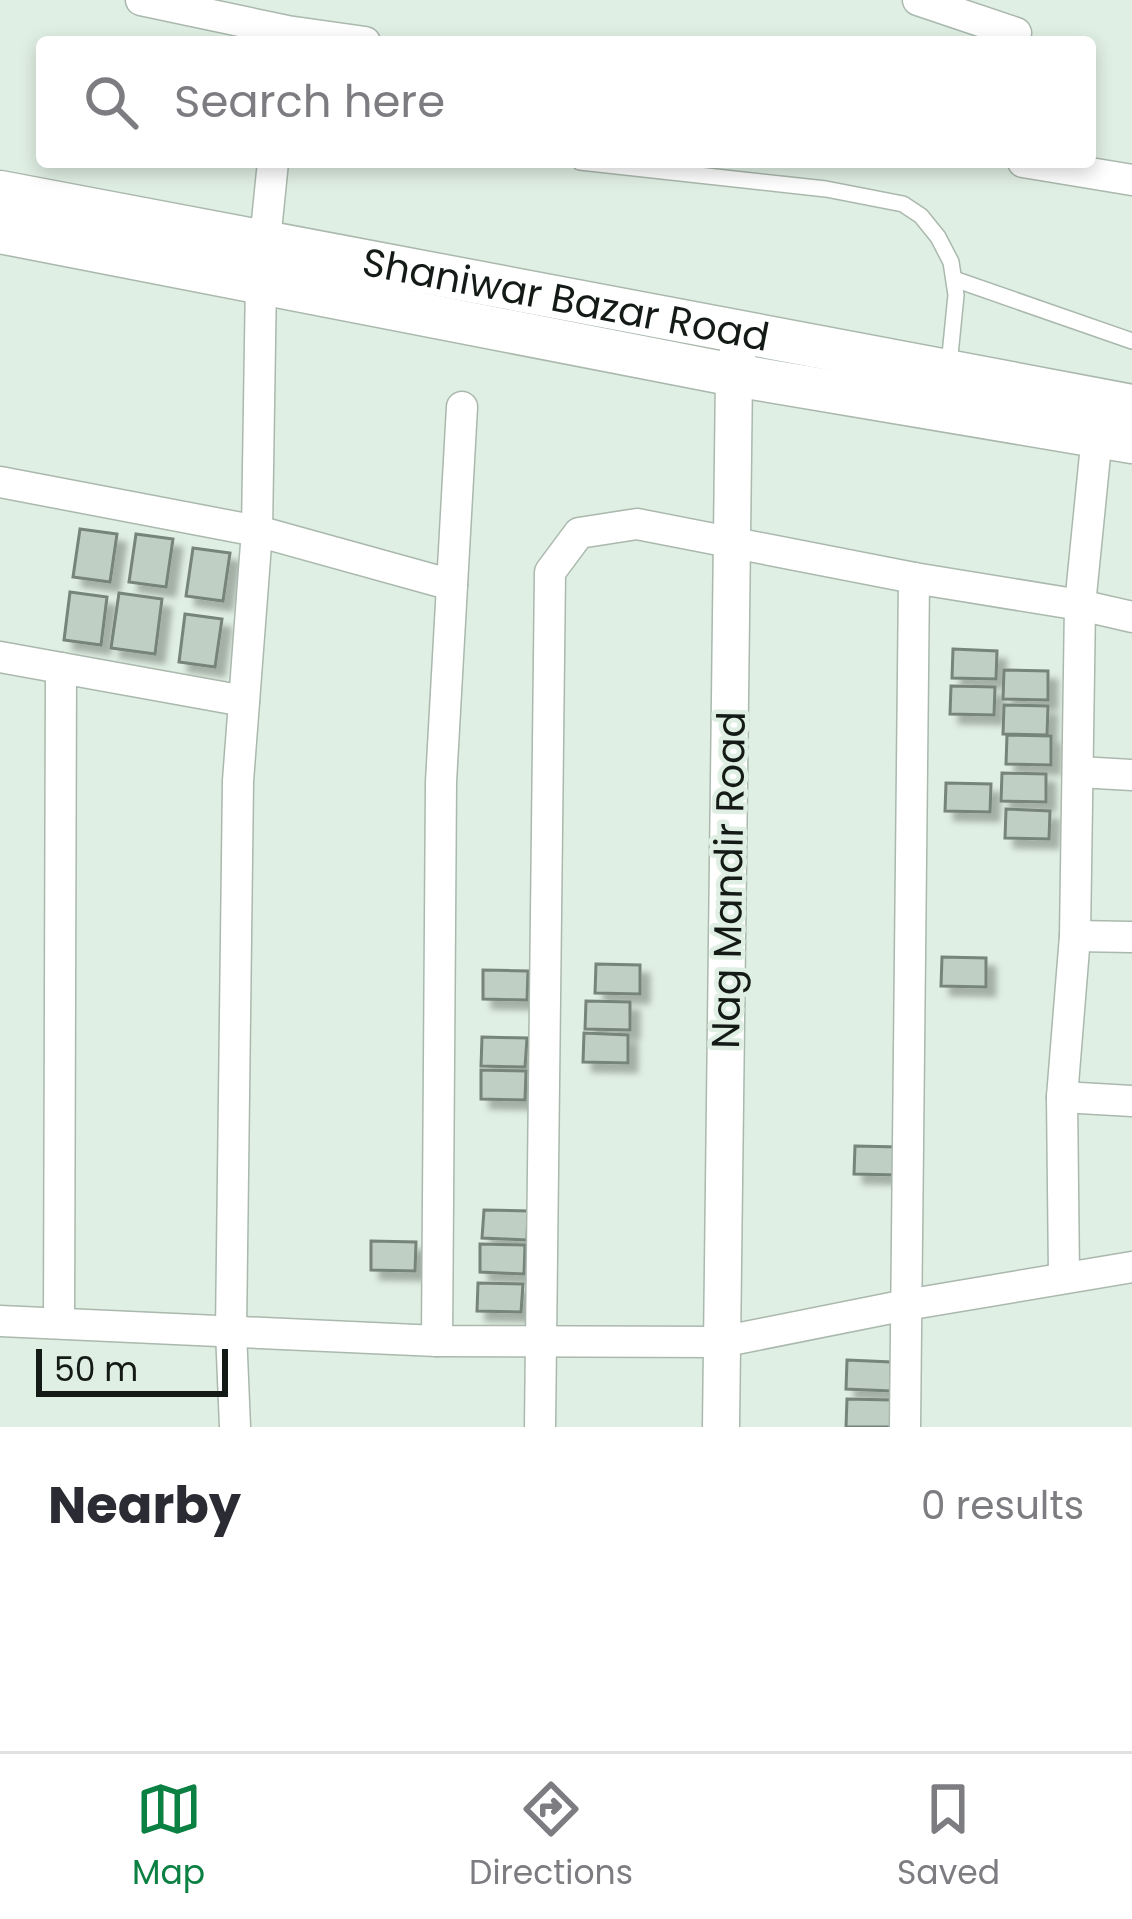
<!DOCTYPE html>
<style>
body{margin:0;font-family:Poppins,sans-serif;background:#f2f2f3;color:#2b2b33}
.scale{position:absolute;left:36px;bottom:30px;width:192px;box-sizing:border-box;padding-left:12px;border:6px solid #141a16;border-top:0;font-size:33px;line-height:42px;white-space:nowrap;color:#141a16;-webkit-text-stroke:9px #e0efe3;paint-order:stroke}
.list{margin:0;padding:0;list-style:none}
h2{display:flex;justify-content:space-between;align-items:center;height:156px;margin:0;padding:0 48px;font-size:51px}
h2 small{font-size:39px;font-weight:400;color:#7c7c81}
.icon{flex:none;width:66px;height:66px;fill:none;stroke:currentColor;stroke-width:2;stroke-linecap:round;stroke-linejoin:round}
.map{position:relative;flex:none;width:1132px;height:1427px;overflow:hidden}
.search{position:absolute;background:#fff;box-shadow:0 6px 18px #0003;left:36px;right:36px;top:36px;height:132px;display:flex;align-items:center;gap:30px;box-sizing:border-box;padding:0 42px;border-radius:12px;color:#7c7c81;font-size:45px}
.sheet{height:324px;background:#fff}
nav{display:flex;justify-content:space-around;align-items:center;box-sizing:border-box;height:168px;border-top:3px solid #e1e1e2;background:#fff;font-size:33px;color:#7c7c81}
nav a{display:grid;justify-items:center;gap:6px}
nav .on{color:#0b8043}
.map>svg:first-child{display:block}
.building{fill:#c0cfc3;stroke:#768479;stroke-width:3;filter:url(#shadow)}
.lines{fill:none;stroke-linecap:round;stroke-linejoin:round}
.service-casing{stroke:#aab8ad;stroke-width:18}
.minor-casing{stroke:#aab8ad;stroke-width:33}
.tertiary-casing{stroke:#aab8ad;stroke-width:39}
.secondary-casing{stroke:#aab8ad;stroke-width:45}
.service{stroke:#fff;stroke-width:15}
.minor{stroke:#fff;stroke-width:30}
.tertiary{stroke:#fff;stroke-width:36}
.secondary{stroke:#fff;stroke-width:42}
.labels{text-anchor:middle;stroke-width:9;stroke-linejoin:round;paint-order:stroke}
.street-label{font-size:39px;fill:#141a16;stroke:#e0efe3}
</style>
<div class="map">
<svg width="1132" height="1427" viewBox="0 0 1132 1427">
<defs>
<filter id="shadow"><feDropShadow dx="9" dy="9" stdDeviation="3" flood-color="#0004"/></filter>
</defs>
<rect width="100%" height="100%" fill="#e0efe3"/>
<g class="building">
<polygon points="80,529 117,534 110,582 73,577"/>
<polygon points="136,534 173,539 166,587 129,582"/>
<polygon points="193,548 230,553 223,601 186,596"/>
<polygon points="70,592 107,597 101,645 64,640"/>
<polygon points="119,593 162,599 155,654 111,648"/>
<polygon points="185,614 222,619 215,667 179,662"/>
<polygon points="953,649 997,651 996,679 952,678"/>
<polygon points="1004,670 1048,671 1048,700 1003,699"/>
<polygon points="951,686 995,687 994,715 950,714"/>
<polygon points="1004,705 1048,706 1047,735 1003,734"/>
<polygon points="1007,735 1051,736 1051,765 1006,764"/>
<polygon points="1002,773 1046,774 1046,802 1001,801"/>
<polygon points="946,783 991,784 990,812 945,811"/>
<polygon points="1006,809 1050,811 1049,839 1005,838"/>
<polygon points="942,957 986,958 986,987 941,986"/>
<polygon points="596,964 640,965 640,994 595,993"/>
<polygon points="483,970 528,971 527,1000 483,999"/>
<polygon points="586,1001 630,1002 630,1030 585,1029"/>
<polygon points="584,1033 628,1035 628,1063 583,1062"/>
<polygon points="482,1037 527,1038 525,1067 481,1066"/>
<polygon points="481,1070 526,1071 525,1100 481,1099"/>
<polygon points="855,1146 899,1147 899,1175 854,1174"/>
<polygon points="484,1210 528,1211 527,1240 482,1238"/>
<polygon points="371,1241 416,1242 415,1271 371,1270"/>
<polygon points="480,1244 525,1245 524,1274 480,1272"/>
<polygon points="478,1283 523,1284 521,1312 477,1311"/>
<polygon points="847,1360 891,1362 891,1391 846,1389"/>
<polygon points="847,1399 892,1400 891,1427 846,1427"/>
</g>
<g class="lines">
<g class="service-casing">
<g id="service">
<polyline points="580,162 826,189 903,204 921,216 938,237 951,262 956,295 949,365"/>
<polyline points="954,279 1132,341"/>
</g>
</g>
<g class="minor-casing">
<g id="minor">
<polyline points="141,0 287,31 365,42"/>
<polyline points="918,0 1016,33"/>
<polyline points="1023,162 1132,180"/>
<polyline points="0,482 257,531 452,585"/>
<polyline points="0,657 244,701"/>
<polyline points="1079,772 1132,775"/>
<polyline points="1075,936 1132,937"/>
<polyline points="1062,1097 1132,1101"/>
<polyline points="1064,1276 1062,1097 1075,936 1080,605 1132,617"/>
<polyline points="0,1321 437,1341 721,1342 906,1305 1132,1267"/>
<polyline points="59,1322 61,668"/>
<polyline points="437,1341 441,782 462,407"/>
<polyline points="235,1427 231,1331 238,781 257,531 261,280 273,162"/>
<polyline points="540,1427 550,572 579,533 637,524 914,578"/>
<polyline points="905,1427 914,578 1080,605 1097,435"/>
</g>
</g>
<g class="tertiary-casing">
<polyline id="tertiary" points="721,1427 734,375 741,333"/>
</g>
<g class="secondary-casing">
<g id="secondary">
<path id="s1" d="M0,192L1132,406"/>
<polyline points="0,232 734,375 1132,442"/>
</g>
</g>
<use href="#service" class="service"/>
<use href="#minor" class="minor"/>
<use href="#tertiary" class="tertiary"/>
<use href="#secondary" class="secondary"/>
</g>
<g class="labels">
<g class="street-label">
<text dy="14" stroke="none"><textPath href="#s1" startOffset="576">Shaniwar Bazar Road</textPath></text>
<text transform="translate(728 880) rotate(-89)" y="14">Nag Mandir Road</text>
</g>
</g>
</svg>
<div class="scale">50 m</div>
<div class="search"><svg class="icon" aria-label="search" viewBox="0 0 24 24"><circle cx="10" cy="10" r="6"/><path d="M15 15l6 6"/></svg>Search here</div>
</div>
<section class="sheet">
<h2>Nearby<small>0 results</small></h2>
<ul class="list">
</ul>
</section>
<nav>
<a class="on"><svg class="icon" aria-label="map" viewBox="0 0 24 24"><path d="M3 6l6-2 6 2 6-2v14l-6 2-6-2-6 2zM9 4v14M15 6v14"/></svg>Map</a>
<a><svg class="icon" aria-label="directions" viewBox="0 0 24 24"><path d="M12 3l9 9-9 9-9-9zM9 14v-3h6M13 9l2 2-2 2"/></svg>Directions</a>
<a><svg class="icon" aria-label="saved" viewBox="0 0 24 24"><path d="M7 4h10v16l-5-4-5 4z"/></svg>Saved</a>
</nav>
